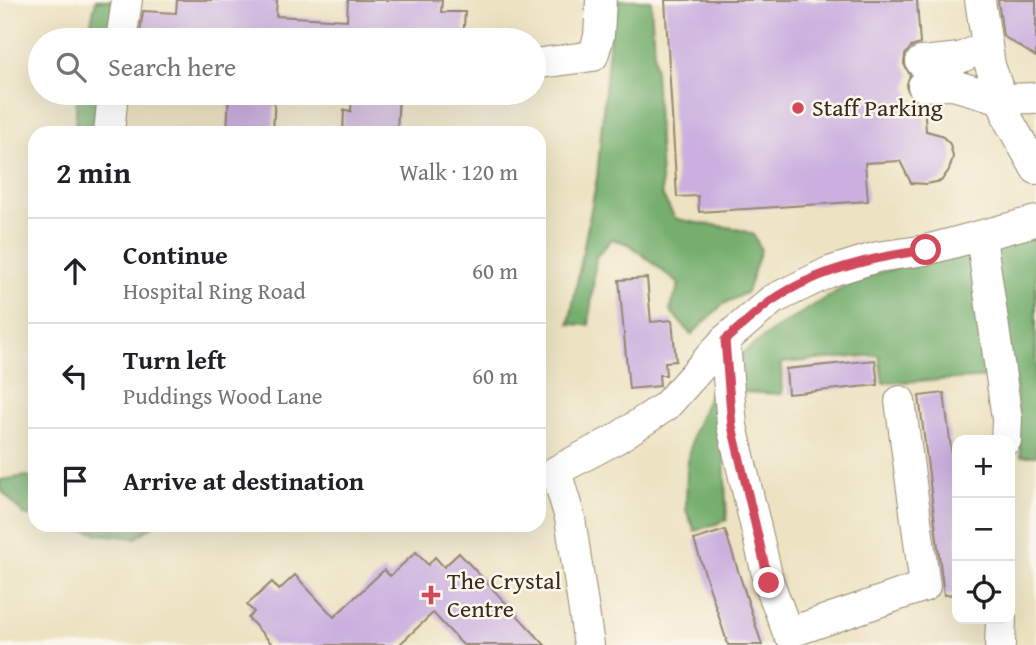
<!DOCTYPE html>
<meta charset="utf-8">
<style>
body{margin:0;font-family:"Gentium Book Plus",serif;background:#f6f6f6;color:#202124}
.controls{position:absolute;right:21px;bottom:21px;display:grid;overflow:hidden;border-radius:14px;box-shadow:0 7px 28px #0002}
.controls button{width:63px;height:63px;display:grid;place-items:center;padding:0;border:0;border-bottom:2px solid #e0e0e0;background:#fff;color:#202124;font:35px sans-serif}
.stop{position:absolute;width:21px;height:21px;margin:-16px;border:5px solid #d1495b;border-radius:50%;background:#fff}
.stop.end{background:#d1495b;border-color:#fff;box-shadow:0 2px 7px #0008}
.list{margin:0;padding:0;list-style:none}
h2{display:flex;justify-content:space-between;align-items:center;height:91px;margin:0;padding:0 28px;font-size:30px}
h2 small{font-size:23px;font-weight:400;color:#757577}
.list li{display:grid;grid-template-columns:46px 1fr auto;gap:21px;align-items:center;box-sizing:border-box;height:105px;padding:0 28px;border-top:2px solid #e0e0e0}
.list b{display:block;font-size:26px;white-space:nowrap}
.list p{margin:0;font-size:23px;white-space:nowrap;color:#757577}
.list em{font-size:23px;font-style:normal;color:#757577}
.icon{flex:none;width:38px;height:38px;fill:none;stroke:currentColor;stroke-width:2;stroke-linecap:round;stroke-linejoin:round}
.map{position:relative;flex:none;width:1036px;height:645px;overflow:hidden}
.search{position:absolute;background:#fff;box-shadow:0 7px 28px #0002;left:28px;top:28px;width:518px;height:77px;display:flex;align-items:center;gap:18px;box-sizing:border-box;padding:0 24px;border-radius:38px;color:#757577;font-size:26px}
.panel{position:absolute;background:#fff;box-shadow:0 7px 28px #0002;left:28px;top:126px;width:518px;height:406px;border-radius:21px}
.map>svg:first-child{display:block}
.forest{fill:#74ae6d;stroke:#586c46;stroke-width:2}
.building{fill:#cbb0df}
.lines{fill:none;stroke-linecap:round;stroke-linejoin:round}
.minor-casing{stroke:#948670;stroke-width:32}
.minor{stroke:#fff;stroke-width:30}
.route{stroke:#d1495b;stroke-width:9}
.poi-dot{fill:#d1495b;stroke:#fbf7ec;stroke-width:2.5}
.labels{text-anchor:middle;stroke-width:5;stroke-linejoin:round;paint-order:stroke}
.poi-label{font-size:24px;fill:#3b2a1e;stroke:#fbf7ec;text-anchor:start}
</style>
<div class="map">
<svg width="1036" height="645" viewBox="0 0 1036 645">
<rect width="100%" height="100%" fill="#fbf7ec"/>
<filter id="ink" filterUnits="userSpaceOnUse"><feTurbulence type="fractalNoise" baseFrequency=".0143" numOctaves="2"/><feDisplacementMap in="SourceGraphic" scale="14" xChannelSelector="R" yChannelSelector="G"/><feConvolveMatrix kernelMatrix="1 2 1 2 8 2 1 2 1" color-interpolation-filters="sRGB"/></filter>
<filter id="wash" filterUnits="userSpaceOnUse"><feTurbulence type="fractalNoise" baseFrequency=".00686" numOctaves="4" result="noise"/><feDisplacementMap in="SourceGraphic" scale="28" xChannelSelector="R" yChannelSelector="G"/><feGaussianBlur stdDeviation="1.57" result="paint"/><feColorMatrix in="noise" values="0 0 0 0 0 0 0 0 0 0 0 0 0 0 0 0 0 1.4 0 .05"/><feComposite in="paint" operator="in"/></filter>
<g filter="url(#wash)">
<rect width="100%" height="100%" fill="#ede3c3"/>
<g class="forest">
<polygon points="96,0 121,0 111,40 87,40"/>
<path d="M613,0H651L662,195L675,218C702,227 728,223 754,235L761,250L747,292L722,305L691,335L670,310L679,284L629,244L612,239L596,257L589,325L569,324L597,178Z"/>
<polygon points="77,93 108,93 99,133 75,133"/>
<polygon points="1030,238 1036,239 1036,456 1021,456 1015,376 883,383 879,355 781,363 782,394 740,392 722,417 727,520 695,531 686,510 687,467 693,433 711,391 732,361 775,329 859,278 990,243"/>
<polygon points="27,476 35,478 35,517 24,515 0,489 0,480"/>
<polygon points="67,525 154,525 136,538 99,534"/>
</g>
<g id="blocks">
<g class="building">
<polygon points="177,0 277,0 276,16 347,20 348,0 442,0 441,12 465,12 463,40 139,40 143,11 176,13"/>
<polygon points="665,0 917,0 920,44 911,47 905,55 904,64 910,75 906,87 914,101 924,103 926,131 941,135 950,144 953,157 949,170 941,181 926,184 911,183 900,161 865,163 868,201 699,212 698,196 677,197"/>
<polygon points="998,0 1036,0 1036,57 1003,36"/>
<polygon points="229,93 275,93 273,133 227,133"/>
<polygon points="352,93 399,93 397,133 343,133 344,110 351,111"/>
<polygon points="647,278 651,322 672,320 676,361 665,362 666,375 659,375 660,386 629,389 619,280"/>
<polygon points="875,360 878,385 788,394 786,369"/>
<polygon points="944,393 957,496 957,594 944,595 919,396"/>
<polygon points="725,530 762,645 728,645 694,540"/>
<polygon points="416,552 428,565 435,557 444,567 459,553 545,645 463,645 433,613 399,645 273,645 248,618 254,612 247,605 272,582 279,590 295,575 334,617 384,570 390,576"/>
</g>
</g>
</g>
<g filter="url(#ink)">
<use href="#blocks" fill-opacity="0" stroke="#948670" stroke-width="2"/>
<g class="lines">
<g class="minor-casing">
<g id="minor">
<polyline points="980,0 990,65 1009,121 1036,169"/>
<polyline points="121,40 127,0"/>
<polyline points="921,62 960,58 987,46"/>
<polyline points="534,64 593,56 599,36 601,0"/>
<polyline points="923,86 953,85 1002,99 1036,98"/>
<polyline points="109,133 113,93"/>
<polyline points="981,236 1007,419 1006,440"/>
<polyline points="725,340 732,426 769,583 788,633 925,586 900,401"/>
<polyline points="589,645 570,518 556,471 616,439 666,406 725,340 772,300 829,272 877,257 926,250 1036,221"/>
<polyline points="1000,645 1001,619"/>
</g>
</g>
<use href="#minor" class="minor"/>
</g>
</g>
<g class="lines" filter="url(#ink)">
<path class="route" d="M769,583L732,426L725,340C740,327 755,313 771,301C816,270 873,257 926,250"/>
</g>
<g class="poi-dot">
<circle cx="798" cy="108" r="7"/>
<path d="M427.5 584.5h7v7h7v7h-7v7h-7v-7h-7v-7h7z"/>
</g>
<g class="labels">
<g class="poi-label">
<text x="812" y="116">Staff Parking</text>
<text x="447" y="589">The Crystal<tspan x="447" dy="28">Centre</tspan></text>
</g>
</g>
</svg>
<div class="controls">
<button>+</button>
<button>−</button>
<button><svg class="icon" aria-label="locate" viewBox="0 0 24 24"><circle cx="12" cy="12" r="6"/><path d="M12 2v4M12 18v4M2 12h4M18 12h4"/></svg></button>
</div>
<div class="stop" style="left:926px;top:250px"></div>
<div class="stop end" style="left:769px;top:583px"></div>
<div class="search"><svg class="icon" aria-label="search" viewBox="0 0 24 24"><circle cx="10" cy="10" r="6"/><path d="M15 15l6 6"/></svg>Search here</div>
<section class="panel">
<h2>2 min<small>Walk · 120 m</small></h2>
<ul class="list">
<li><svg class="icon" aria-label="ahead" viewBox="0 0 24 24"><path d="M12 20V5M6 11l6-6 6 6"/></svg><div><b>Continue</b><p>Hospital Ring Road</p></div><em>60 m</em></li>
<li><svg class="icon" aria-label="left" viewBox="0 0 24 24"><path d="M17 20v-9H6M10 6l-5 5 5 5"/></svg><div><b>Turn left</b><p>Puddings Wood Lane</p></div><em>60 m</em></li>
<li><svg class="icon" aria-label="arrive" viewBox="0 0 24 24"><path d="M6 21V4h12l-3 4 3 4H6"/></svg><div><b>Arrive at destination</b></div></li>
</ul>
</section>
</div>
